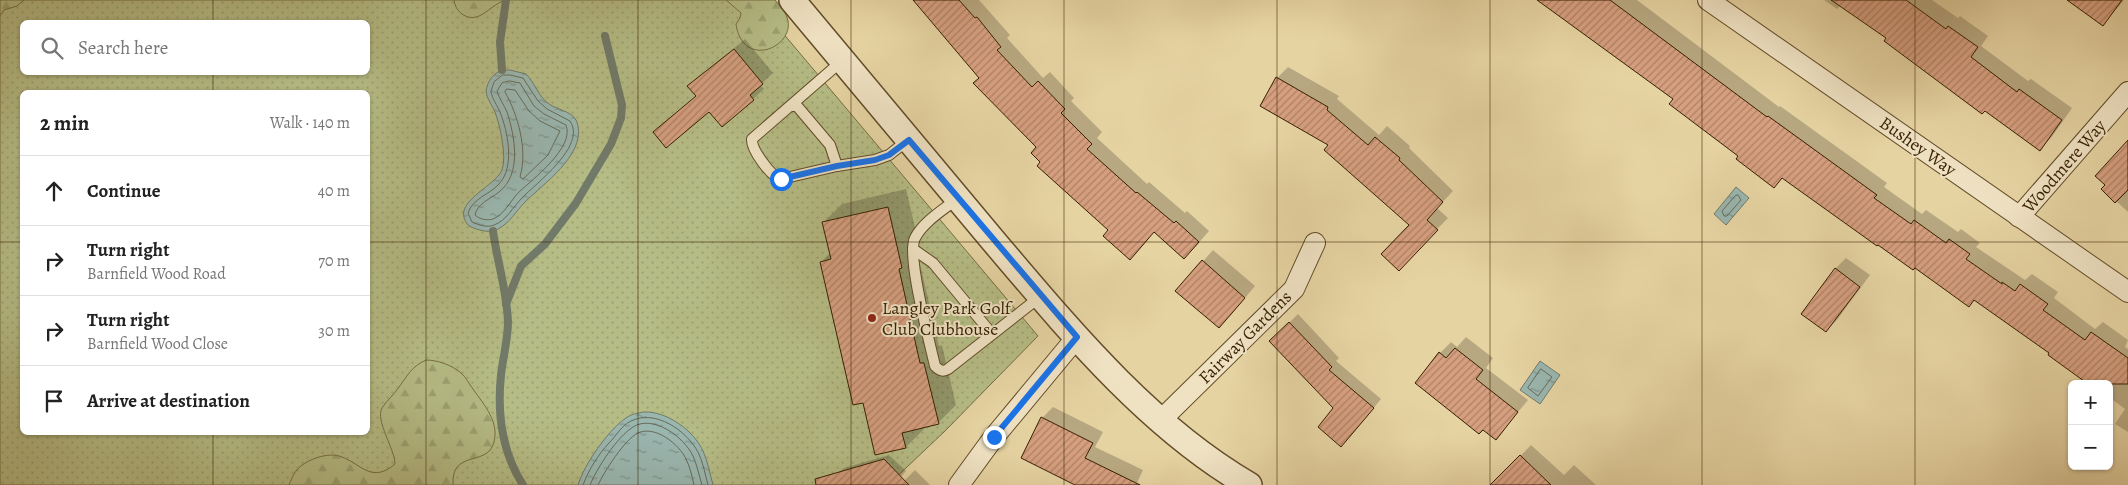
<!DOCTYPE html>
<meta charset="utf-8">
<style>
body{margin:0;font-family:Alegreya,serif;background:#f6f6f6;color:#222}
.controls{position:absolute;right:15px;bottom:15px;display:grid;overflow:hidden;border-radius:8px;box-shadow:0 1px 4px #0004}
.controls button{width:45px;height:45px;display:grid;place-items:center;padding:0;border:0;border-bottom:1px solid #e0e0e0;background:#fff;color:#222;font:25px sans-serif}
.stop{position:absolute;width:15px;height:15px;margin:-11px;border:4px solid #1a73e8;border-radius:50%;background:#fff}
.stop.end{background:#1a73e8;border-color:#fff;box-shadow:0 1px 5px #0008}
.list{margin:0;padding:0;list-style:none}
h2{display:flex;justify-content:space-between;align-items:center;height:65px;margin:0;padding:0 20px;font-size:21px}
h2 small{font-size:16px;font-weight:400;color:#767676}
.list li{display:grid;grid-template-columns:32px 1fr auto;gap:15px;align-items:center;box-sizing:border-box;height:70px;padding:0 20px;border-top:1px solid #e0e0e0}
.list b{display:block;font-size:19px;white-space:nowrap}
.list p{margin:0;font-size:16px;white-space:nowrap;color:#767676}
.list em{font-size:16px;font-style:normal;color:#767676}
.icon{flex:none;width:28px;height:28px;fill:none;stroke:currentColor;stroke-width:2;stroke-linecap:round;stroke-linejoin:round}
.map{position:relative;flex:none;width:2128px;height:485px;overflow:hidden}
.search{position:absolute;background:#fff;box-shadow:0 1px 4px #0004;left:20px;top:20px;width:350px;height:55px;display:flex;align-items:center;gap:12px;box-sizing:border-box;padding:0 18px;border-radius:8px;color:#767676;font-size:19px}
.panel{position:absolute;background:#fff;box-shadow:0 1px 4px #0004;left:20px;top:90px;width:350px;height:345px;border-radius:8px}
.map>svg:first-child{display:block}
.grass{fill:url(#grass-dots);stroke:#766e42;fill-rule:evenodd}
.forest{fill:url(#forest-firs);stroke:#766e42}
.water{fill:url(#water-ripples);stroke:#717a69}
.shadow{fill:#0003}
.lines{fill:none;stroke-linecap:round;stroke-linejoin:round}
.shore{stroke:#686a58;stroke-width:1}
.stream{stroke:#717a69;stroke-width:8}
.building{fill:url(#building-hatch);stroke:#361f00}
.service-casing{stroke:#624c28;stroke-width:12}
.minor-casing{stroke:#624c28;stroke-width:22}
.tertiary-casing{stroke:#624c28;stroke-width:28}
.service{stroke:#efe2c3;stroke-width:10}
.minor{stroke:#efe2c3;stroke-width:20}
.tertiary{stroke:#efe2c3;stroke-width:25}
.route{stroke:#1a73e8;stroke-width:6}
.grid{fill:none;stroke:#361f00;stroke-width:1;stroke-opacity:0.55}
.poi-dot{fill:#8f2418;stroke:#efe2c3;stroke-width:2}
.labels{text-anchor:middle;stroke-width:4;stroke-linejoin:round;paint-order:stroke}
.street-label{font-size:18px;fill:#361f00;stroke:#efe2c3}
.poi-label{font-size:18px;fill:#361f00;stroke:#efe2c3;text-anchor:start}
</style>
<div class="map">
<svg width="2128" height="485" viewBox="0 0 2128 485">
<defs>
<pattern id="grass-dots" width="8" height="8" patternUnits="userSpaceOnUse" patternTransform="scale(1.25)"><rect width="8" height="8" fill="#b5bc85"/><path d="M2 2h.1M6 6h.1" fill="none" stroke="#9ca171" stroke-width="1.8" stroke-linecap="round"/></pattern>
<pattern id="forest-firs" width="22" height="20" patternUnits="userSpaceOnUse" patternTransform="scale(1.25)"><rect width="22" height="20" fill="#b5bc85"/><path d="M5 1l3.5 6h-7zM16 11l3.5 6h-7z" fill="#9ca171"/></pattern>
<pattern id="water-ripples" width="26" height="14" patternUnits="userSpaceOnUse" patternTransform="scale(1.25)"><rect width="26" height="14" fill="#99b6af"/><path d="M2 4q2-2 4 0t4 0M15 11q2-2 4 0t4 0" fill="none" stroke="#7e938c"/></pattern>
<pattern id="building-hatch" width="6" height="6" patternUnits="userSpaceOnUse" patternTransform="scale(1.25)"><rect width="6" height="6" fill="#d69f7f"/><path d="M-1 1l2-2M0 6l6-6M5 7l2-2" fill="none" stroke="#ae8166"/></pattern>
</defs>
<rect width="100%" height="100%" fill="#e6d3a2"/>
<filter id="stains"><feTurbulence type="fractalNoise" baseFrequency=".004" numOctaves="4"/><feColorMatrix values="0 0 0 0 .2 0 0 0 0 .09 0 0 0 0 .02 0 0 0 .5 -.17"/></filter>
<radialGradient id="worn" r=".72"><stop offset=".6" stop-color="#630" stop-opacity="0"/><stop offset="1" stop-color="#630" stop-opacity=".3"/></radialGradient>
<path class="grass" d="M0,0H755L1038,336L945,431L888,485H0ZM22,22H368V72H22ZM22,92H368V432H22Z"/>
<g class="forest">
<polygon points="0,0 24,0 17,6 4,10 0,16"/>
<path d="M454,0H506C490,4 479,26 462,14C457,10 455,6 454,0Z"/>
<path d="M726,0H775C778,4 783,8 785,13C803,44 743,73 736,24L740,18L741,13Z"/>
<path d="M426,360C437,360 452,365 461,373C466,377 469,384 473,389C484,405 501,423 493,445C485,466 451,450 453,485H289C291,480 293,475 296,471C304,460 329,451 342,457C361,464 372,484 395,464C395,449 375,421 382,408C386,401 394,395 399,387C408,375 411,367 426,360Z"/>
</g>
<g class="water">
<path d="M502,70H510L526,74C535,83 538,96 549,104C559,111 576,111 578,126C584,156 543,184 525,202C516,211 510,223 498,229C489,234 478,230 469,226C448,203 494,188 502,170C507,157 500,125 495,112C492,105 487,99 486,91C488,80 493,74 502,70Z"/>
<polygon points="1736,187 1749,198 1726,225 1714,214"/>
<polygon points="1540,361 1560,375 1540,404 1520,390"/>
<path d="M644,412C667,411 694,431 703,451C708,462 710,474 713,485H578C584,465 608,430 626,418C631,414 638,413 644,412Z"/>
</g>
<g class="shadow">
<polygon points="913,0 979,0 1010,35 1007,38 1043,78 1050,72 1074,98 1071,101 1102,132 1097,138 1147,184 1149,182 1185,213 1187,211 1209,231 1195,247 1155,231 1042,162 1038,147"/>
<polygon points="1544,0 1637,0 1779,107 1780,106 1887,183 1884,187 1922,214 1926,210 1958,232 1961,229 1980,243 1976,247 2025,280 2032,274 2058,292 2054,298 2095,329 2103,322 2128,340 2125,347 2128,349 2128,432 2115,424 2125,409 2109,397 2109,384 2051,353 1975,300 1969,305 1915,266 1783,178 1774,186 1675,99"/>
<polygon points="1824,0 1932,0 1958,18 1960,16 1988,36 1981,46 2028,81 2031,79 2072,108 2051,138 2040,149 1841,5 1837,9"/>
<polygon points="2070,0 2124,0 2103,25"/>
<polygon points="745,39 773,73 760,85 764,89 753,99 697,95 689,86"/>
<polygon points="1288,67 1339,96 1337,99 1379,135 1387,126 1410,146 1409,148 1453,191 1437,208 1448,218 1409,258 1411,224 1330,145 1277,78"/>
<polygon points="2128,142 2128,212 2103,189"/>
<polygon points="906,189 920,249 917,251 939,346 942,345 956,405 938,423 923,427 924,429 906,447 864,401 821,262 831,252 824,222 842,204"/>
<polygon points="1213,250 1255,286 1230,316 1177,291"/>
<polygon points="1846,258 1870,275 1837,320 1826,331 1835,269"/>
<polygon points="1298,314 1339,358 1336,361 1381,399 1350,437 1335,408 1271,341"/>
<polygon points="1466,337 1493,358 1486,368 1528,400 1496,438 1440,353 1451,342 1457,347"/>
<polygon points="1053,407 1103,432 1095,447 1143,470 1137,483 1142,485 1078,485 1042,418"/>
<polygon points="1531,445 1564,475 1574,465 1596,485 1492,485"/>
<polygon points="889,455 906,471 901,477 873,485 842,485 838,473 844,468"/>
<polygon points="915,470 930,485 900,485"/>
</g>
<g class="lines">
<g class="shore">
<path d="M503,75H510L523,78L538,101L547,109L570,121C587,146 536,183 522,198C513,207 506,221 494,225C487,228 479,225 472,222L468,213C473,198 489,195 499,184C515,167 508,132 500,112C497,105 492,99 491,91L494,82Z"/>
<path d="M510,81L520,83L534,106L544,114L566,125C575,147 533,179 519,192C511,200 504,215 493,219C487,221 479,219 475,215C477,204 490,199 499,192C522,174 515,137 507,112C504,105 499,98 497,91L502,83Z"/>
<path d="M507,89L515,90L529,111L540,121L560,131L548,155L523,179L520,177C528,150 518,115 505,92Z"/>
<polygon points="1738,195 1741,200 1727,216 1724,216 1722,211 1735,196"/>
<polygon points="1541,369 1552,377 1538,396 1528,388"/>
<path d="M583,485C589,469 598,455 609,443C616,436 622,425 631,421C655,409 686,430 698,452C703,462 705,474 708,485"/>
<path d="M590,485C597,468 617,437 633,427C653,414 684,437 693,456C697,465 699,475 702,485"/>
<path d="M598,485C604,472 625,439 638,433C655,425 679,444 686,459C690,467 692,476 694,485"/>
</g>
<g class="stream">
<polyline points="502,70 500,42 506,0"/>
<path d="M493,231C497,261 507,291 508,322C508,339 503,357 501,375C497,413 502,452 523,485"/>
<polyline points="506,304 521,266 545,244 576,203 611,144 621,118 622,105 605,36"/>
</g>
</g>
<g class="building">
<polygon points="913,0 959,0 975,18 977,17 1001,47 997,50 1032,87 1038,81 1065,109 1061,113 1092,144 1087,149 1136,193 1137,192 1174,223 1176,221 1199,242 1184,259 1154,232 1130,260 1103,236 1108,230 1037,166 1040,162 1031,153 1036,147 973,83 979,78"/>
<polygon points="1537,0 1610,0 1767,117 1768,116 1877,195 1874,198 1911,224 1914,220 1946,243 1949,239 1970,254 1966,259 2002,284 2002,282 2015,291 2020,284 2048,304 2043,310 2085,340 2091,332 2128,358 2128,384 2088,384 2048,355 2049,353 1974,300 1969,307 1915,268 1913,270 1878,245 1877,246 1782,178 1774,188 1736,159 1738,156 1669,104 1673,99"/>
<polygon points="1831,0 1906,0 1946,29 1948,26 1978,47 1971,57 2017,92 2019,89 2062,120 2040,151 1985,111 1982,114 1884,41 1886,38"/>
<polygon points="2067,0 2122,0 2103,26"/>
<polygon points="734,49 763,84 750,95 754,100 722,127 709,112 666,148 653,132 696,96 687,86"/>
<polygon points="1276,77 1328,107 1327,110 1368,145 1375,137 1400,158 1399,160 1443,202 1427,220 1438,230 1399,271 1381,254 1409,225 1324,150 1328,145 1260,106"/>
<polygon points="2128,140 2128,190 2115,203 2101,189 2105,185 2095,176"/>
<polygon points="888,207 902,268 899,269 920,363 924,363 939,424 902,433 906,448 875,455 863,403 853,405 820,262 831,259 822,222"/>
<polygon points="1202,260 1245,298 1219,328 1175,291"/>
<polygon points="1835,268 1860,287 1826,332 1801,314"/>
<polygon points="1289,322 1332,367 1329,370 1374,408 1341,447 1318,427 1333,408 1269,341"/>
<polygon points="1455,348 1483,370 1476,379 1518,412 1496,440 1483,430 1479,434 1415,383 1439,352 1446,358"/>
<polygon points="1041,417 1093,443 1085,458 1140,485 1075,485 1021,458"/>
<polygon points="1520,455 1551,485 1490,485"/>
<polygon points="884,459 909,485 816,485 815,479"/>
</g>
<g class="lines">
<g class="service-casing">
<g id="service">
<path d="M843,60L752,139C751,149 771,177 781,179L837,166L875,160L889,155L908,140"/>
<polyline points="791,106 797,106 830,145 837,166"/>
<path d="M957,199C943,210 923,222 915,238C906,256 930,343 935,366C940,371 943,372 948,369L1041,296"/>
<polyline points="913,249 933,263 992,334"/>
</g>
</g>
<g class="minor-casing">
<g id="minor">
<polyline points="1708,0 2128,292"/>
<polyline points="2019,217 2128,92"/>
<polyline points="1161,420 1294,289 1315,243"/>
<polyline points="959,485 994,437 1077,337"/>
</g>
</g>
<g class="tertiary-casing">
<path id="tertiary" d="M792,0C860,81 928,163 996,244C1070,331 1149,427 1249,485"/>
</g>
<use href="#service" class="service"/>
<use href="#minor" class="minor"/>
<use href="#tertiary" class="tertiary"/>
</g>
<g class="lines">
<polyline class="route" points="781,179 837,166 875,160 889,155 909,140 1077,337 994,437"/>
</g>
<path class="grid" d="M213,0V22M426,0V485M638,0V485M851,0V485M1064,0V485M1277,0V485M1490,0V485M1702,0V485M1915,0V485M213,72V92M0,242H22M368,242H2128M213,432V485"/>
<circle class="poi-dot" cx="872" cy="318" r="5"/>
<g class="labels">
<g class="street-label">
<text transform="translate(1918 146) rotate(35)" y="6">Bushey Way</text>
<text transform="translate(2064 166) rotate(-49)" y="6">Woodmere Way</text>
<text transform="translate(1245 337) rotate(-45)" y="6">Fairway Gardens</text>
</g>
<g class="poi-label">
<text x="882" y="314">Langley Park Golf<tspan x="882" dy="21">Club Clubhouse</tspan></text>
</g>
</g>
<rect width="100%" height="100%" filter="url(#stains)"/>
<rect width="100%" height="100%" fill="url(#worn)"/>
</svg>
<div class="controls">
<button>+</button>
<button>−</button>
</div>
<div class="stop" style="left:781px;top:179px"></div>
<div class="stop end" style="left:994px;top:437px"></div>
<div class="search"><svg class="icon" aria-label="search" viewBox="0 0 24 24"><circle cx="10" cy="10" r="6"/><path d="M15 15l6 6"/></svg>Search here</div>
<section class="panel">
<h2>2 min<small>Walk · 140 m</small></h2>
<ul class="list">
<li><svg class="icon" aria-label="ahead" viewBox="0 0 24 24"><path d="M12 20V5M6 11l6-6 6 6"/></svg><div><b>Continue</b></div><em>40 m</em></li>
<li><svg class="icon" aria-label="right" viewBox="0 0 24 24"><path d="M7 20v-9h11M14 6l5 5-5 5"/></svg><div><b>Turn right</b><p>Barnfield Wood Road</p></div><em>70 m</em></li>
<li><svg class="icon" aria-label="right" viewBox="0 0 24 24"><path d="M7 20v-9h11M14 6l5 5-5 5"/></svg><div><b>Turn right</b><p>Barnfield Wood Close</p></div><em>30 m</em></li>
<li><svg class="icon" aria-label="arrive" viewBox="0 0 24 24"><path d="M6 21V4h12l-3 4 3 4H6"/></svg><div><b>Arrive at destination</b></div></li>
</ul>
</section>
</div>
